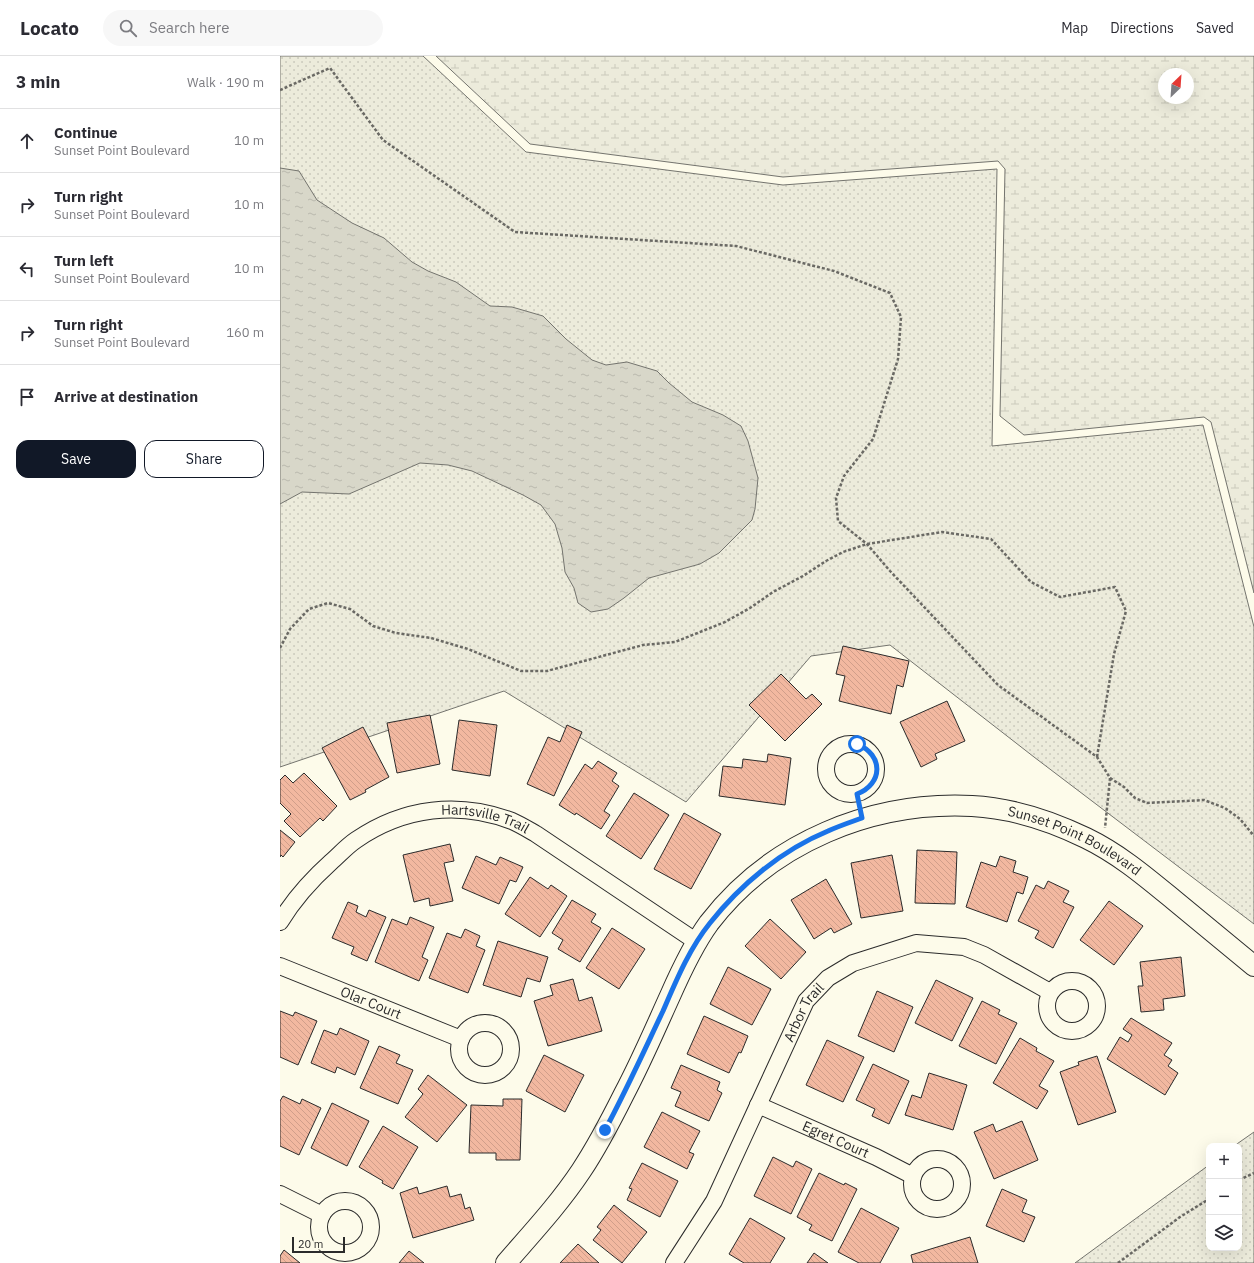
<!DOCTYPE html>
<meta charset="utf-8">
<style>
body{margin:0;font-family:"IBM Plex Sans",sans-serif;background:#f7f7f7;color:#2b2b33}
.controls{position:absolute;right:12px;bottom:12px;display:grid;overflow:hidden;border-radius:8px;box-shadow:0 4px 16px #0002}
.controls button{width:36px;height:36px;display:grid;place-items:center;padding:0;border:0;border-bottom:1px solid #e1e1e2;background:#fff;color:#2b2b33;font:20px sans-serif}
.compass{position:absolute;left:878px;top:12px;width:36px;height:36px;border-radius:50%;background:#fff;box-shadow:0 4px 16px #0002;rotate:25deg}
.scale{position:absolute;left:12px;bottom:10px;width:53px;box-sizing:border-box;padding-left:4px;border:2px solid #2b2b2b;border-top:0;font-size:11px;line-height:14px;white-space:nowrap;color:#2b2b2b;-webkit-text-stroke:3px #fdfbea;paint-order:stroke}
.stop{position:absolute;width:12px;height:12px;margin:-9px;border:3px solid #1a73e8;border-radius:50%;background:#fff}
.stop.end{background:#1a73e8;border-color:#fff;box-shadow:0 1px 4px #0008}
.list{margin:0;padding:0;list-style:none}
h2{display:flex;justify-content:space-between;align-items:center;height:52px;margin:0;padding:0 16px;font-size:17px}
h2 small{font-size:13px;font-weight:400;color:#7c7c81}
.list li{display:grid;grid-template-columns:26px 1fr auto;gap:12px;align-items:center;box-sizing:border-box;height:64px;padding:0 16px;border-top:1px solid #e1e1e2}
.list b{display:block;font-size:15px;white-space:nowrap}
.list p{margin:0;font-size:13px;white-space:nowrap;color:#7c7c81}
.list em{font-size:13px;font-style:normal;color:#7c7c81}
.actions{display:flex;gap:8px;padding:12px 16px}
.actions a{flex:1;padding:9px 0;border:1px solid #111827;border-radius:12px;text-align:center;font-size:14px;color:#111827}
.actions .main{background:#111827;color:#fff}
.icon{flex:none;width:22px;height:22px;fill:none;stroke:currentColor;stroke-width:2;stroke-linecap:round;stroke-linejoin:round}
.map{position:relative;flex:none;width:974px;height:1207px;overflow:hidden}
header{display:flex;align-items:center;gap:24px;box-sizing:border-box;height:56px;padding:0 20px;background:#fff;border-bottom:1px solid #e1e1e2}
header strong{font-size:19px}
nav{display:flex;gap:22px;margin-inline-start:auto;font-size:14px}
.search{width:280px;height:36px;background:#f7f7f7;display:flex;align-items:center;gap:10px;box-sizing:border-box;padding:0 14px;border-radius:22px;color:#7c7c81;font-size:15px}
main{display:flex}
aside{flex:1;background:#fff}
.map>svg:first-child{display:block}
.grass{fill:url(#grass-dots);stroke:#74746e}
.wetland{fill:url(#wetland-marsh);stroke:#74746e;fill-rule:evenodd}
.water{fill:url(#water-ripples);stroke:#74746e}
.building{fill:url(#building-back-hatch);stroke:#2b2b2b}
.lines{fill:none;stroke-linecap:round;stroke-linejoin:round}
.minor-casing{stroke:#2b2b2b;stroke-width:18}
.tertiary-casing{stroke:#2b2b2b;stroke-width:22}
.path{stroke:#6a6964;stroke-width:2.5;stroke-dasharray:3 2;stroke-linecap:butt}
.minor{stroke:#fdfbea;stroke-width:16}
.tertiary{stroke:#fdfbea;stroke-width:20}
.route{stroke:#1a73e8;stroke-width:5}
.labels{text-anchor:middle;stroke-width:3;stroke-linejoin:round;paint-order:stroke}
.street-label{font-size:14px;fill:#2b2b2b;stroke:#fdfbea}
</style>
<header>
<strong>Locato</strong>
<div class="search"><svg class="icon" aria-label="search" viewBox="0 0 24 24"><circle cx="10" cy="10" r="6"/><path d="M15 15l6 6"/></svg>Search here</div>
<nav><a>Map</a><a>Directions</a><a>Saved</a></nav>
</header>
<main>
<aside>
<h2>3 min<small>Walk · 190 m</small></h2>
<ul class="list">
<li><svg class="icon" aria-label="ahead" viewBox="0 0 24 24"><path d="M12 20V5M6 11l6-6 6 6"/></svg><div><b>Continue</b><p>Sunset Point Boulevard</p></div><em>10 m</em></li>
<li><svg class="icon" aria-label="right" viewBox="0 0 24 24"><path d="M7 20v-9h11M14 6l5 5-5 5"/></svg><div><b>Turn right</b><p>Sunset Point Boulevard</p></div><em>10 m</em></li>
<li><svg class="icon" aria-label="left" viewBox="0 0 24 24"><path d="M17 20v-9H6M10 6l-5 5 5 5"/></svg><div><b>Turn left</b><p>Sunset Point Boulevard</p></div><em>10 m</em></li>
<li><svg class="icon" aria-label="right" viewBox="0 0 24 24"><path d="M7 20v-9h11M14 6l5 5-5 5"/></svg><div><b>Turn right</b><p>Sunset Point Boulevard</p></div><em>160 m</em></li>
<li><svg class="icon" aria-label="arrive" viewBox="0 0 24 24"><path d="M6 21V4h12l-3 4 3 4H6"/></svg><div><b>Arrive at destination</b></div></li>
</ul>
<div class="actions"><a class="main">Save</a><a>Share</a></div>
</aside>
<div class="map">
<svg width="974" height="1207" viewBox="0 0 974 1207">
<defs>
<pattern id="grass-dots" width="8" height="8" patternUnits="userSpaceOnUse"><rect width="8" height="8" fill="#ecebdb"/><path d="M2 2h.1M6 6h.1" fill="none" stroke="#cbcabc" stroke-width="1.8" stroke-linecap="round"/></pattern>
<pattern id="wetland-marsh" width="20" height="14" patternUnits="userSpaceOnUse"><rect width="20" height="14" fill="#ecebdb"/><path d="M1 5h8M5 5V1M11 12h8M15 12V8" fill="none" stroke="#cbcabc"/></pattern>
<pattern id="water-ripples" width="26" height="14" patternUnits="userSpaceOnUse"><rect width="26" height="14" fill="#d8d7c9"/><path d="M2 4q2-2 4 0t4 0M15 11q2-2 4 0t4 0" fill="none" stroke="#bab9ad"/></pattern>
<pattern id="building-back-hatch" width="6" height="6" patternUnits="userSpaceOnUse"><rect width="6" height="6" fill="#f2b8a0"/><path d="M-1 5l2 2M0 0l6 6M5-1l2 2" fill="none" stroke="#d09e8a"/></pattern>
</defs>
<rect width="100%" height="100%" fill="#fdfbea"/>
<g class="grass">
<polygon points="0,0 143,0 246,96 503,129 717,113 712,390 923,369 974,571 974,868 754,701 610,589 531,600 406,746 224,635 0,711"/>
<polygon points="974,1076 974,1207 795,1207 929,1109 929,1192 959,1192 959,1090 954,1090"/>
</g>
<path class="wetland" d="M156,0H974V537L931,366L924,361L744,379L720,360L725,113L718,105L503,121L250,88ZM884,18H908V42H884Z"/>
<polygon class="water" points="0,112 19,115 37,144 72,167 104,182 132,206 148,215 176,226 210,250 232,251 263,260 286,283 312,304 326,309 347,306 377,315 389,327 412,346 443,359 461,370 468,385 478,422 475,453 472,464 439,497 420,508 369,522 344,542 328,553 311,556 298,547 294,532 285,516 282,492 275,468 261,449 243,439 192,415 168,409 140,407 69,438 22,436 0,448"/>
<g class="building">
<polygon points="563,590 629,605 623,631 617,629 611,658 559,645 565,620 556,618"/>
<polygon points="501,618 526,643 532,638 542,648 505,685 469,649"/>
<polygon points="667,645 685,685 655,698 657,703 641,711 620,666"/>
<polygon points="150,659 160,708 117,717 107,667"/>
<polygon points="179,664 217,669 210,720 172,714"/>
<polygon points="287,669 302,676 274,740 247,728 268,681 280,686"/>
<polygon points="83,671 109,721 85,734 86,736 70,744 42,692"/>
<polygon points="488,698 511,702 505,749 439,740 443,710 462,712 463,703 487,706"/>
<polygon points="318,705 337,717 332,725 339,730 324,755 330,759 321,773 296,757 295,759 279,749 305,708 312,713"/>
<polygon points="24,717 57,750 43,765 40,762 20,781 4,765 11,758 0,747 0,724 5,719 13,727"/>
<polygon points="354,737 389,759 361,803 326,780"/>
<polygon points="404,757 441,778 411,833 374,813"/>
<polygon points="0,774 15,786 3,801 1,799 0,801"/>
<polygon points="170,788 174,805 164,807 173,845 150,850 149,842 134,846 123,799"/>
<polygon points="637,794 677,796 675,848 635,847"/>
<polygon points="612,799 623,855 581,862 571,807"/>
<polygon points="196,800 216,809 220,801 243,811 236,826 230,824 219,848 182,832"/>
<polygon points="720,800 736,805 733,816 748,821 743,838 737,836 727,866 686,851 701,806 716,811"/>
<polygon points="250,821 268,833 271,829 287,840 260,881 225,858"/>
<polygon points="546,823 572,868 554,877 551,872 534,883 511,844"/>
<polygon points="768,825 789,835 783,846 794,851 773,892 755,882 759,875 738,865 756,829 764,833"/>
<polygon points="292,844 316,858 311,866 321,872 300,906 278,893 283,884 272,877"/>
<polygon points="829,845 863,870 834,909 800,884"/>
<polygon points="68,846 78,850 76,856 86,861 89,854 106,861 87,905 71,898 74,891 52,882"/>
<polygon points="130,861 154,871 142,901 148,904 139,925 95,906 112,863 127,869"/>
<polygon points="490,863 526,896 501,923 465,890"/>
<polygon points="332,872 365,893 339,933 306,912"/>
<polygon points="185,873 200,880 196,890 205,894 188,937 149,922 167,877 181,882"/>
<polygon points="218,885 268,901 260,926 247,922 241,941 203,929"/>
<polygon points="901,901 905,940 883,943 884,954 861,956 858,930 863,930 860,906"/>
<polygon points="448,911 491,933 472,969 430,948"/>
<polygon points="293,923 299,945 312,941 322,975 268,990 254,945 273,939 270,929"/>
<polygon points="656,924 693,942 672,985 635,967"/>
<polygon points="597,935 633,951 614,996 578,980"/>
<polygon points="702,945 720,954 718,958 737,967 716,1008 679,990"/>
<polygon points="0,955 13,960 15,956 37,965 18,1009 0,1001"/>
<polygon points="424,960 468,980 461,997 459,996 449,1017 407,998"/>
<polygon points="851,962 892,987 884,999 892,1004 888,1010 898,1017 885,1039 827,1003 840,981 848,986 852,979 843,973"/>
<polygon points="60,972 89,985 75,1019 57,1011 55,1017 31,1007 44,974 57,979"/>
<polygon points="740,982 757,992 756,995 774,1005 759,1030 768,1035 757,1053 713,1027"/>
<polygon points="547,984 584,1001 563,1046 526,1029"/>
<polygon points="99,990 120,999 116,1007 133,1014 118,1048 80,1032"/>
<polygon points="264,999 304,1019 285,1056 246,1035"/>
<polygon points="817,1000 836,1056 798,1069 780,1016 799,1009 798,1006"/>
<polygon points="593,1008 629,1025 609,1068 592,1060 595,1053 576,1044"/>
<polygon points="401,1009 440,1026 437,1034 442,1037 429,1065 395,1050 401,1036 391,1032"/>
<polygon points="649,1017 687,1029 673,1074 625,1059 632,1039 641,1042"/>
<polygon points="148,1019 187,1049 157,1086 125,1061 143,1038 138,1033"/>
<polygon points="3,1040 20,1048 22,1043 41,1052 19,1099 0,1090 0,1045"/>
<polygon points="223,1043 242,1043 240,1104 216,1104 216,1097 189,1097 191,1049 223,1050"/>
<polygon points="52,1047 89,1065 67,1110 31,1092"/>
<polygon points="382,1056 420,1075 409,1096 414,1098 407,1113 364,1091"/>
<polygon points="742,1065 758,1104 714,1123 694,1076 713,1068 716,1076"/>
<polygon points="103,1070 138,1091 113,1133 102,1127 103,1125 79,1111"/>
<polygon points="493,1101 513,1111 516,1105 532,1113 511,1158 474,1140"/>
<polygon points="362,1107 398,1125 380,1161 347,1144 352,1133 349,1132"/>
<polygon points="539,1117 564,1129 565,1127 577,1133 552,1185 529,1174 532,1169 517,1161"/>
<polygon points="167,1130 170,1141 181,1138 185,1153 190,1151 194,1164 133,1182 120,1137 137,1131 139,1138"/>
<polygon points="722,1133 747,1144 742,1156 755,1161 744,1186 706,1170"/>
<polygon points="334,1149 367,1176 342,1207 313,1184 321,1174 317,1171"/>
<polygon points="581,1152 619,1172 600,1207 579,1207 558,1196"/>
<polygon points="470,1162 505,1182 490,1207 464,1207 449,1198"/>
<polygon points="690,1181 698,1207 633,1207 631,1199"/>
<polygon points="298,1188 319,1207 280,1207"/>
<polygon points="4,1194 20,1207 0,1207 0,1200"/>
<polygon points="129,1195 144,1207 119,1207"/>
<polygon points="534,1197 548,1207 527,1207"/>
</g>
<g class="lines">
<g class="minor-casing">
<g id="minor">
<circle cx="571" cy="713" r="25"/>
<path id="s1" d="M0,866C14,843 31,824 51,806C59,799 67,790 76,784C124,751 179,745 232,765C241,769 249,774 256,778L417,886"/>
<path id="s2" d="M0,910L181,983"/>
<circle cx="792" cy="950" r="25"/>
<circle cx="205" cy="993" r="26"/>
<path id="s3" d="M478,1049L596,1101L633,1120"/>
<circle cx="657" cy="1128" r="25"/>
<polyline points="0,1138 42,1159"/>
<circle cx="65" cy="1171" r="26"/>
<path id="s4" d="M394,1207L434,1145L526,945L548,922L573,907L636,887L684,891L704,899L770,936"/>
</g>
</g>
<g class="tertiary-casing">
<g id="tertiary">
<path id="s5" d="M226,1207C252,1177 279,1148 301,1115C317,1091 331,1064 344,1038C361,1006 375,973 390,940C401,915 413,889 429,867C491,786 592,745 692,750C731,752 771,765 806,782C839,798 866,821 894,844C921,866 947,888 974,910"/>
</g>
</g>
<g class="path">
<polyline points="0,34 50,12 103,84 235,176 456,190 554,215 610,237 621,261 618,303 593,383 564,420 556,442 558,465 587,488 610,515 718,629 817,701 830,722 825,772"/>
<polyline points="0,592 10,573 29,553 48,547 70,553 93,570 116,577 151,582 188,593 241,615 267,615 363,589 395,586 445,566 470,552 493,536 523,520 546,505 563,496 587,488 662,476 711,483 751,526 780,541 835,531 846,555 834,598 817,701"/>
<polyline points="830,722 844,731 855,742 867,747 924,744 945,752 960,763 974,780"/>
<polyline points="959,1124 974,1117"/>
<polyline points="838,1207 900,1161 929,1143"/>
</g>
<use href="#minor" class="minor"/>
<use href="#tertiary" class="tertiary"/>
</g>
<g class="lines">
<path class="route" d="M325,1074C346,1035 364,995 383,955C396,925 409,893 430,867C461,828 502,794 548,775C559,770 571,766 582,762L577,738C603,728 604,699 577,688"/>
</g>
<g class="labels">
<g class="street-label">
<text dy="5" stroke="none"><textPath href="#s1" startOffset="249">Hartsville Trail</textPath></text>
<text dy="5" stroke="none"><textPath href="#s5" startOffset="807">Sunset Point Boulevard</textPath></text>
<text dy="5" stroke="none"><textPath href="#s2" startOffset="98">Olar Court</textPath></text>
<text dy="5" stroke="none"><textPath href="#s4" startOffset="283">Arbor Trail</textPath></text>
<text dy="5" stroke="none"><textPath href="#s3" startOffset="85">Egret Court</textPath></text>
</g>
</g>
</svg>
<div class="controls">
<button>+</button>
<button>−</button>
<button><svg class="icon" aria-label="layers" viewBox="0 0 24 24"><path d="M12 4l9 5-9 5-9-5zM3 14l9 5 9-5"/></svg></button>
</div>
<svg class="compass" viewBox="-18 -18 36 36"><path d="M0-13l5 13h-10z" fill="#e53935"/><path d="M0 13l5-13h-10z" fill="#7c7c81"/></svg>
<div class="scale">20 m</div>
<div class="stop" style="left:577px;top:688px"></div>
<div class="stop end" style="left:325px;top:1074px"></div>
</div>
</main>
